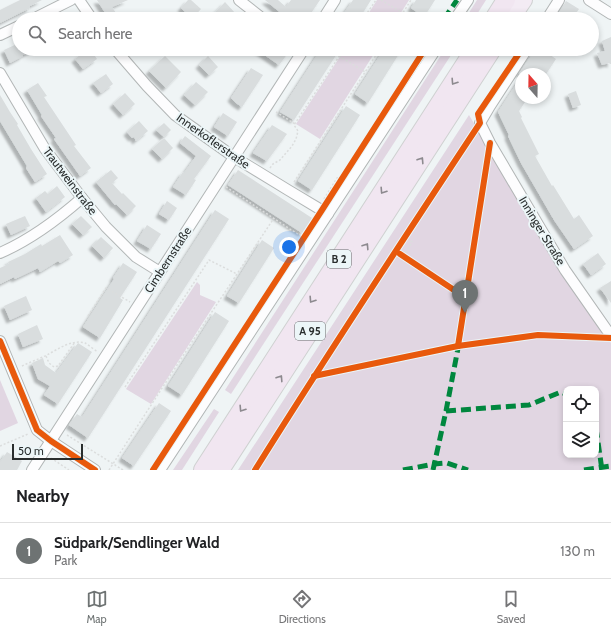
<!DOCTYPE html>
<meta charset="utf-8">
<style>
body{margin:0;font-family:Cabin,sans-serif;background:#f6f6f6;color:#202124}
.controls{position:absolute;right:12px;bottom:12px;display:grid;overflow:hidden;border-radius:8px;box-shadow:0 2px 6px #0003}
.controls button{width:36px;height:36px;display:grid;place-items:center;padding:0;border:0;border-bottom:1px solid #e0e0e0;background:#fff;color:#202124;font:20px sans-serif}
.compass{position:absolute;left:515px;top:68px;width:36px;height:36px;border-radius:50%;background:#fff;box-shadow:0 2px 6px #0003;rotate:340deg}
.scale{position:absolute;left:12px;bottom:10px;width:71px;box-sizing:border-box;padding-left:4px;border:2px solid #292d2d;border-top:0;font-size:11px;line-height:14px;white-space:nowrap;color:#292d2d;-webkit-text-stroke:3px #ecf6f8;paint-order:stroke}
.you{position:absolute;left:289px;top:247px;width:14px;height:14px;margin:-10px;border:3px solid #fff;border-radius:50%;background:#1a73e8;box-shadow:0 0 0 6px #1a73e833}
.badge{display:grid;place-items:center;width:26px;height:26px;border-radius:50%;background:#6e7373;color:#fff;font-size:13px;font-weight:700}
.pin{position:absolute;translate:-50% -33px;filter:drop-shadow(0 1px 2px #0008)}
.pin::after{content:'';position:absolute;top:21px;width:14px;height:12px;background:inherit;clip-path:polygon(0 0,100% 0,50% 100%)}
.list{margin:0;padding:0;list-style:none}
h2{display:flex;justify-content:space-between;align-items:center;height:52px;margin:0;padding:0 16px;font-size:17px}
h2 small{font-size:13px;font-weight:400;color:#757577}
.list li{display:grid;grid-template-columns:26px 1fr auto;gap:12px;align-items:center;box-sizing:border-box;height:56px;padding:0 16px;border-top:1px solid #e0e0e0}
.list b{display:block;font-size:15px;white-space:nowrap}
.list p{margin:0;font-size:13px;white-space:nowrap;color:#757577}
.list em{font-size:13px;font-style:normal;color:#757577}
.icon{flex:none;width:22px;height:22px;fill:none;stroke:currentColor;stroke-width:2;stroke-linecap:round;stroke-linejoin:round}
.map{position:relative;flex:none;width:611px;height:470px;overflow:hidden}
.search{position:absolute;background:#fff;box-shadow:0 2px 6px #0003;left:12px;right:12px;top:12px;height:44px;display:flex;align-items:center;gap:10px;box-sizing:border-box;padding:0 14px;border-radius:22px;color:#757577;font-size:15px}
.sheet{height:108px;background:#fff}
nav{display:flex;justify-content:space-around;align-items:center;box-sizing:border-box;height:56px;border-top:1px solid #e0e0e0;background:#fff;font-size:11px;color:#757577}
nav a{display:grid;justify-items:center;gap:2px}
nav .on{color:#6e7373}
.map>svg:first-child{display:block}
.green{fill:#e1d6e2;fill-rule:evenodd}
.building{fill:#d9ddde;filter:url(#shadow)}
.lines{fill:none;stroke-linecap:round;stroke-linejoin:round}
.minor-casing{stroke:#b2b6b6;stroke-width:12}
.trunk-casing{stroke:#cfd1d1;stroke-width:18}
.motorway-casing{stroke:#cfd1d1;stroke-width:20}
.path{stroke:#dbdddd;stroke-width:1.5;stroke-dasharray:2 2;stroke-linecap:butt}
.minor{stroke:#fdfdfe;stroke-width:10}
.trunk{stroke:#f3ebf4;stroke-width:16}
.motorway{stroke:#f1e6f1;stroke-width:18}
.quiet{stroke:#00873e;stroke-width:5;stroke-dasharray:10 5;stroke-linecap:butt}
.cycleway-casing{stroke:#ecf6f8;stroke-width:8}
.cycleway{stroke:#e8590c;stroke-width:6}
.oneway{stroke:#8d8a8f}
.labels{text-anchor:middle;stroke-width:4;stroke-linejoin:round;paint-order:stroke}
.shield{fill:#ecf6f8;stroke:#64696a;stroke-width:1}
.shield-label{font-size:11px;font-weight:bold;fill:#292d2d}
.street-label{font-size:12px;fill:#292d2d;stroke:#ecf6f8}
</style>
<div class="map">
<svg width="611" height="470" viewBox="0 0 611 470">
<defs>
<filter id="shadow"><feDropShadow dx="-3.5" dy="3.5" stdDeviation="1" flood-color="#0004"/></filter>
</defs>
<rect width="100%" height="100%" fill="#eff4f5"/>
<g class="green">
<polygon points="377,0 409,0 397,19 365,19"/>
<polygon points="477,0 486,0 474,19 465,19"/>
<polygon points="345,49 377,49 320,139 296,124"/>
<polygon points="445,49 455,49 231,394 225,390"/>
<path d="M469,115L568,282L611,343V470H238ZM566,389H596V455H566Z"/>
<polygon points="197,282 200,285 200,295 216,302 151,404 126,389"/>
<polygon points="0,380 18,423 0,431"/>
<polygon points="214,409 219,412 182,470 173,470"/>
</g>
<g class="building">
<polygon points="20,0 42,0 30,6 30,8 0,23 0,10"/>
<polygon points="97,0 128,0 112,7 120,19 109,19"/>
<polygon points="188,0 191,0 201,9 192,19 181,8"/>
<polygon points="265,0 278,0 286,7 291,0 320,0 307,19 288,19"/>
<polygon points="353,0 371,0 359,19 340,19"/>
<polygon points="416,0 435,0 424,17 411,8"/>
<polygon points="566,1 579,9 572,19 555,19"/>
<polygon points="225,2 236,14 231,19 209,19"/>
<polygon points="611,37 611,64 610,64 609,63 602,65 597,53 605,51 602,41"/>
<polygon points="17,44 19,49 35,49 23,55 23,56 10,63 4,50"/>
<polygon points="88,49 90,49 97,59 83,69 75,59"/>
<polygon points="256,49 282,49 288,53 279,65"/>
<polygon points="321,49 340,49 294,120 280,112"/>
<polygon points="384,49 402,49 368,103 355,94"/>
<polygon points="536,49 548,49 546,52 556,59 546,74 519,74"/>
<polygon points="165,56 181,72 166,88 149,71"/>
<polygon points="208,56 218,67 209,75 199,65"/>
<polygon points="251,68 263,75 242,107 236,103 231,98"/>
<polygon points="106,74 113,84 101,93 93,83"/>
<polygon points="521,77 521,99 525,102 519,111 522,117 521,118 539,154 535,156 552,186 553,185 574,219 579,215 593,236 574,249 554,220 521,163 508,136 509,135 498,112"/>
<polygon points="196,82 208,92 195,105 184,95"/>
<polygon points="38,83 47,96 44,97 76,145 74,146 91,168 80,176 54,139 56,138 41,116 42,115 27,90"/>
<polygon points="576,91 581,105 573,108 568,94"/>
<polygon points="125,93 135,104 123,115 113,104"/>
<polygon points="0,95 10,112 18,124 17,125 31,149 47,174 35,182 26,168 27,166 0,121"/>
<polygon points="346,106 360,115 312,190 298,181"/>
<polygon points="223,113 237,122 228,136 214,127"/>
<polygon points="139,121 148,131 136,141 134,137 132,138 127,132"/>
<polygon points="164,123 171,130 164,137 156,130"/>
<polygon points="272,125 287,134 267,161 253,153"/>
<polygon points="185,136 211,156 194,179 196,180 186,195 173,187 183,172 184,173 196,156 180,143"/>
<polygon points="164,138 173,148 162,159 152,149"/>
<polygon points="111,170 118,178 112,183 122,194 123,193 136,206 127,215 116,204 115,205 96,182"/>
<polygon points="238,170 312,218 302,233 228,185"/>
<polygon points="57,186 65,197 46,212 36,198 45,191 48,194"/>
<polygon points="167,201 177,208 169,220 159,214"/>
<polygon points="215,210 229,219 88,438 69,425 77,414 82,417"/>
<polygon points="25,216 30,226 11,235 6,224"/>
<polygon points="81,216 92,227 83,235 72,224"/>
<polygon points="147,225 161,234 151,249 137,241"/>
<polygon points="60,235 73,255 60,263 58,261 40,272 38,268 15,279 14,277 0,284 0,268 9,264 8,262 25,254 41,244 42,246"/>
<polygon points="101,237 113,248 104,258 92,246"/>
<polygon points="262,240 274,248 239,303 227,296"/>
<polygon points="598,253 606,264 591,275 583,264"/>
<polygon points="123,263 137,272 120,298 123,300 100,338 83,327 114,279 113,278"/>
<polygon points="611,281 611,303 600,288"/>
<polygon points="26,296 32,310 10,320 4,306"/>
<polygon points="215,312 229,321 182,395 168,386"/>
<polygon points="37,325 43,339 23,347 18,334"/>
<polygon points="78,343 92,352 58,404 44,395 50,386 38,379 32,363 43,358 45,365 56,373"/>
<polygon points="159,403 171,411 134,466 122,458"/>
<polygon points="7,452 22,461 17,470 0,470 0,462"/>
</g>
<g class="lines">
<g class="minor-casing">
<g id="minor">
<polyline points="79,0 92,19"/>
<polyline points="239,0 263,19"/>
<polyline points="589,0 611,14"/>
<polyline points="33,19 71,0"/>
<polyline points="323,19 335,0"/>
<polyline points="455,19 468,0"/>
<polyline points="547,19 559,0"/>
<polyline points="0,35 19,26"/>
<polyline points="115,49 147,86 175,115 234,157 288,190 328,214"/>
<polyline points="527,49 490,106 480,123 490,143 565,270 611,336"/>
<polyline points="0,73 45,149 82,198 106,227 136,257 160,272"/>
<path d="M0,253C30,240 57,220 82,198"/>
<polyline points="0,341 37,430 51,441 95,470"/>
<polyline points="32,470 304,49"/>
<polyline points="160,470 436,49"/>
</g>
</g>
<g class="trunk-casing">
<polyline id="trunk" points="511,19 524,0"/>
</g>
<g class="motorway-casing">
<g id="motorway">
<polyline points="494,19 506,0"/>
<polyline points="203,470 475,49"/>
<polyline points="220,470 492,49"/>
</g>
</g>
<g class="path">
<polyline points="381,0 403,13"/>
<polyline points="363,19 376,0"/>
<polyline points="399,19 411,0"/>
<polyline points="339,56 365,72"/>
<polyline points="276,112 295,124"/>
<polyline points="270,168 273,164 280,160 292,146 296,139 298,131 294,125 344,49"/>
<polyline points="294,182 380,49"/>
<polyline points="226,187 302,237"/>
<polyline points="324,199 337,178 340,177"/>
<polyline points="404,256 412,242 405,236"/>
<polyline points="88,316 106,288 130,302"/>
<polyline points="46,356 49,363 54,367 58,366 75,342"/>
<path d="M22,366C30,362 39,359 47,355C58,349 72,339 85,343C89,345 94,350 98,352"/>
<polyline points="125,387 209,260 237,274"/>
<polyline points="67,435 123,470"/>
<polyline points="0,446 28,434"/>
<polyline points="51,458 69,470"/>
<polyline points="109,470 190,345 274,218"/>
</g>
<use href="#minor" class="minor"/>
<use href="#trunk" class="trunk"/>
<use href="#motorway" class="motorway"/>
<g class="quiet">
<polyline points="444,19 457,0"/>
<polyline points="446,411 529,405 561,392 566,394"/>
<polyline points="596,428 602,470"/>
<polyline points="403,470 434,464 447,463 468,470"/>
<polyline points="433,470 446,411 459,343"/>
<polyline points="584,470 611,466"/>
</g>
<g class="cycleway-casing">
<g id="cycleway">
<polyline points="400,254 466,298"/>
<polyline points="0,341 37,430 51,441 95,470"/>
<polyline points="458,346 490,143"/>
<polyline points="314,376 458,346 538,335 611,338"/>
<polyline points="153,470 322,210 425,49"/>
<path d="M255,470C328,353 404,238 480,123L478,114L522,49"/>
</g>
</g>
<use href="#cycleway" class="cycleway"/>
</g>
<defs><path id="oneway-chevron" d="M-2-3.5L2.5 0L-2 3.5" fill="none" stroke-width="1.6" stroke-linecap="round" stroke-linejoin="round"/></defs>
<g class="oneway">
<use href="#oneway-chevron" transform="translate(454 82) rotate(123)"/>
<use href="#oneway-chevron" transform="translate(421 160) rotate(-57)"/>
<use href="#oneway-chevron" transform="translate(383 191) rotate(123)"/>
<use href="#oneway-chevron" transform="translate(366 246) rotate(-57)"/>
<use href="#oneway-chevron" transform="translate(312 300) rotate(123)"/>
<use href="#oneway-chevron" transform="translate(280 378) rotate(-57)"/>
<use href="#oneway-chevron" transform="translate(242 409) rotate(123)"/>
</g>
<g class="labels">
<g class="shield">
<rect x="327" y="250" width="24" height="18" rx="3"/>
<rect x="295" y="322" width="30" height="18" rx="3"/>
</g>
<g class="shield-label">
<text x="339" y="263">B 2</text>
<text x="310" y="335">A 95</text>
</g>
<g class="street-label">
<text transform="translate(213 141) rotate(35)" y="4">Innerkoflerstraße</text>
<text transform="translate(70 181) rotate(53)" y="4">Trautweinstraße</text>
<text transform="translate(542 231) rotate(59)" y="4">Inninger Straße</text>
<text transform="translate(168 260) rotate(-57)" y="4">Cimbernstraße</text>
</g>
</g>
</svg>
<div class="controls">
<button><svg class="icon" aria-label="locate" viewBox="0 0 24 24"><circle cx="12" cy="12" r="6"/><path d="M12 2v4M12 18v4M2 12h4M18 12h4"/></svg></button>
<button><svg class="icon" aria-label="layers" viewBox="0 0 24 24"><path d="M12 4l9 5-9 5-9-5zM3 14l9 5 9-5"/></svg></button>
</div>
<svg class="compass" viewBox="-18 -18 36 36"><path d="M0-13l5 13h-10z" fill="#e53935"/><path d="M0 13l5-13h-10z" fill="#757577"/></svg>
<div class="scale">50 m</div>
<div class="you"></div>
<div class="pin badge" style="left:465px;top:313px">1</div>
<div class="search"><svg class="icon" aria-label="search" viewBox="0 0 24 24"><circle cx="10" cy="10" r="6"/><path d="M15 15l6 6"/></svg>Search here</div>
</div>
<section class="sheet">
<h2>Nearby<small></small></h2>
<ul class="list">
<li><span class="badge">1</span><div><b>Südpark/Sendlinger Wald</b><p>Park</p></div><em>130 m</em></li>
</ul>
</section>
<nav>
<a class="on"><svg class="icon" aria-label="map" viewBox="0 0 24 24"><path d="M3 6l6-2 6 2 6-2v14l-6 2-6-2-6 2zM9 4v14M15 6v14"/></svg>Map</a>
<a><svg class="icon" aria-label="directions" viewBox="0 0 24 24"><path d="M12 3l9 9-9 9-9-9zM9 14v-3h6M13 9l2 2-2 2"/></svg>Directions</a>
<a><svg class="icon" aria-label="saved" viewBox="0 0 24 24"><path d="M7 4h10v16l-5-4-5 4z"/></svg>Saved</a>
</nav>
